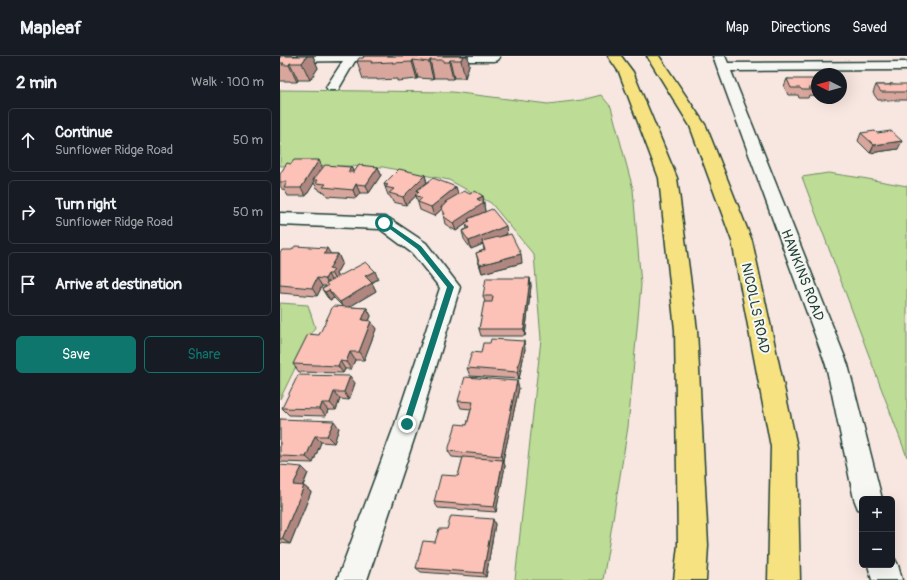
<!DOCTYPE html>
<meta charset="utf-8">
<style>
body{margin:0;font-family:Pangolin,sans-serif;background:#242831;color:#f1f3f6}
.controls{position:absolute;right:12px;bottom:12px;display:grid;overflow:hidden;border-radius:6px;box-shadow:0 4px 16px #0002}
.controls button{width:36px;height:36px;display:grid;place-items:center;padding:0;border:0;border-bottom:1px solid #363941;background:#171b24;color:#f1f3f6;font:20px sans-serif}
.compass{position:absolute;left:531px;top:12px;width:36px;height:36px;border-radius:50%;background:#171b24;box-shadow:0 4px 16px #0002;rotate:275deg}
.stop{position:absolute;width:12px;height:12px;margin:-9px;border:3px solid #0f766e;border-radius:50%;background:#fff}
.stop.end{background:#0f766e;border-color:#fff;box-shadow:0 1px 4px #0008}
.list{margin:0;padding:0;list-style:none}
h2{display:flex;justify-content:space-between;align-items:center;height:52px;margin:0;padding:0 16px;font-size:17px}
h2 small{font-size:13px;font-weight:400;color:#9ea1a6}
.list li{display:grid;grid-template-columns:26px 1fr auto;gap:12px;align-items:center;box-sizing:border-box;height:64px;margin:0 8px 8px;padding:0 8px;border:1px solid #363941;border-radius:6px}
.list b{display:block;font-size:15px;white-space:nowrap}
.list p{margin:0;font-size:13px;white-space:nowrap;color:#9ea1a6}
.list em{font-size:13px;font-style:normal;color:#9ea1a6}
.actions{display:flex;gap:8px;padding:12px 16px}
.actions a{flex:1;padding:9px 0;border:1px solid #0f766e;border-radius:6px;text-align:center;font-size:14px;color:#0f766e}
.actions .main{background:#0f766e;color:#fff}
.icon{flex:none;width:22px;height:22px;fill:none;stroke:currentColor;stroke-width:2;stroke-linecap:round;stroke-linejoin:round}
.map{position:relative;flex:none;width:627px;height:524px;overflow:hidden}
header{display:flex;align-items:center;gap:24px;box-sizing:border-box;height:56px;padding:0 20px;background:#171b24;border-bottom:1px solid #363941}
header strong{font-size:19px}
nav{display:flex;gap:22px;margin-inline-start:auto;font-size:14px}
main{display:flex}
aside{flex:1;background:#171b24}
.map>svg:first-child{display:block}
.green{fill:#bddc95;stroke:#6e8c64}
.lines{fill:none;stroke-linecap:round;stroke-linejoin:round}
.minor-casing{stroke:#1f3d34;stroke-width:3}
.highway-casing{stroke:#1f3d34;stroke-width:3}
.minor{fill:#f6f6f2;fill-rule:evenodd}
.highway{fill:#f7e281;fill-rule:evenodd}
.wall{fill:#d9a69d;stroke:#1f3d34}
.shaded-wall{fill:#b08780;stroke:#1f3d34}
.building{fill:#fcc1b7;stroke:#1f3d34}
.route{fill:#0f766e}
.labels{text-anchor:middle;stroke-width:4;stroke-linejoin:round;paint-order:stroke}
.street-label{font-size:14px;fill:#1f3d34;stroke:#f6f6f2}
</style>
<header>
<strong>Mapleaf</strong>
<nav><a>Map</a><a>Directions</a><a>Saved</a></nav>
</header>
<main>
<aside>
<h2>2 min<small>Walk · 100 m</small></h2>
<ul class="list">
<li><svg class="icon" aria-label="ahead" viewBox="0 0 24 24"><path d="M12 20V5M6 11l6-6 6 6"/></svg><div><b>Continue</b><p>Sunflower Ridge Road</p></div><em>50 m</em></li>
<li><svg class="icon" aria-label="right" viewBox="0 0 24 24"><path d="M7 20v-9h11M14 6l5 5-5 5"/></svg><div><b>Turn right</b><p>Sunflower Ridge Road</p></div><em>50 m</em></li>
<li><svg class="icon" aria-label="arrive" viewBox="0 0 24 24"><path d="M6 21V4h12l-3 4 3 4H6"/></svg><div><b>Arrive at destination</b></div></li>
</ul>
<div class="actions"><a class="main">Save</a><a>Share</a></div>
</aside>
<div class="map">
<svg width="627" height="524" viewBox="0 0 627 524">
<rect width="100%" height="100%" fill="#f8e6e0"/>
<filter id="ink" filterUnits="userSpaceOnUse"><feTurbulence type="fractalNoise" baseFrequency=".025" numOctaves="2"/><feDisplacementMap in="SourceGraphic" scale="8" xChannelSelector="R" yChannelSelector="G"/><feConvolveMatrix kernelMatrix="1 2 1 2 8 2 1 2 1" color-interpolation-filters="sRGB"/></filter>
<g filter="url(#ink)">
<g class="green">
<polygon points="0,34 172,36 268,48 302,44 321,39 331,51 353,133 361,229 348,371 323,524 235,524 261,283 254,199 211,147 169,124 103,111 23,109 0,110"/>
<polygon points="548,117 582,122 627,130 627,401 522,121"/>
<polygon points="0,247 28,249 35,271 0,343"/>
</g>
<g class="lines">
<g class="minor-casing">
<g id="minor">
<polygon points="0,0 112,0 113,1 111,4 107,5 75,5 58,34 48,34 46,31 63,5 0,6"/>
<polygon points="154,0 219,0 220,1 218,4 214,5 159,5 155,4"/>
<polygon points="433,0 445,0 448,7 627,6 627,14 451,15 568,309 602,443 582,443 582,454 578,453 574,443 546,309"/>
<polygon points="0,157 104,161 110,163 146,187 180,231 139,368 87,524 57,524 115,368 160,232 132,197 100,173 0,169"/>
<polygon points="612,498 618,509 622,524 592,524 588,509 612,509"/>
</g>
</g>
<g class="highway-casing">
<g id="highway">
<polygon points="328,0 341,0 353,16 397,122 417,274 428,489 426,524 394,524 398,489 395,274 379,122 339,16"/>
<polygon points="367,0 379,0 426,70 472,185 517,391 520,524 488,524 491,391 452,185 410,70"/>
</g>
</g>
<use href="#minor" class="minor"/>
<use href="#highway" class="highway"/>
</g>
<g class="wall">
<polygon points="0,0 33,0 38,12 30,24 18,24 17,26 11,26 10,25 0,25"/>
<polygon points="84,0 188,0 189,9 185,22 174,22 173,23 167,23 167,22 154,22 153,23 138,22 137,23 117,25 117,23 97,24 97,23 83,23 77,5 83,2"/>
<polygon points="507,23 537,25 537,40 529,39 528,42 519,42 518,39 508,39 504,30"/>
<polygon points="610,28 627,29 627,44 598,44 593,37 596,29 609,29"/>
<polygon points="581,77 618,93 590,97 578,85"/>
<polygon points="71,111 74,116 98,111 101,119 89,137 80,137 76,142 47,140 45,136 40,135 38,132 37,132 34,127 26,140 8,140 5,135 3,134 0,130 0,118 42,112"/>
<polygon points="145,119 147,127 176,131 178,138 190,138 203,140 205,156 227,178 223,180 242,207 202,217 198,205 196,197 204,194 203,188 191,193 184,183 182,175 187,173 186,168 176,175 165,168 162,153 154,160 140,154 136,140 126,149 113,146 110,140 108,139 104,128"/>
<polygon points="0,197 58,198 62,207 56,218 58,221 98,223 92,227 96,235 69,251 87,252 91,260 89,265 96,273 84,304 75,304 71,313 65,313 63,317 19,316 13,308 39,279 62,250 54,242 50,244 47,241 42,233 46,230 42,230 37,240 0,237"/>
<polygon points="250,222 251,230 245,280 201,280 199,273 205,246 203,240"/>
<polygon points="245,293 239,323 190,320 187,312 201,297"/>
<polygon points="75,327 69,344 60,343 56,354 48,354 46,360 9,359 2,352"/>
<polygon points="239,332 223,404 225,410 216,456 158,452 154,446 178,420 183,402 172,401 168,395 187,369 191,353 181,352 178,345"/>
<polygon points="0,363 59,372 54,387 41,386 33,407 0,406"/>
<polygon points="0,409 28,417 23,430 24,430 31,436 10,488 0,487"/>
<polygon points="215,468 206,521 141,516 136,512 155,486 167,473"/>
</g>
<g class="shaded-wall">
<polygon points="27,0 33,0 38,12 30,24 22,7"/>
<polygon points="183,0 188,0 189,9 185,22 181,4"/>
<polygon points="133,4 138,22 137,23 132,6"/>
<polygon points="150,4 154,22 153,23 149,6"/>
<polygon points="170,4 174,22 173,23 169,6"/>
<polygon points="10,7 18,24 17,26 9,9"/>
<polygon points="622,85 618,93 590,97 594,89"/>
<polygon points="39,104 43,113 33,124 34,127 26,140 21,132"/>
<polygon points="71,111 75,119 68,116"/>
<polygon points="98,111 101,119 89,137 86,129"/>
<polygon points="145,119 147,128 137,134 138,137 135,139 136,140 126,149 123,141"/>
<polygon points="76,128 80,137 76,142 73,134"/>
<polygon points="176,131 178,139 167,147 165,146 166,150 161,151 162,153 154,160 151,151"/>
<polygon points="203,140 205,156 188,163 189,166 185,167 186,168 176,175 173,167 197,143"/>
<polygon points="226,170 227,178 203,188 202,185 203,188 191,193 189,185"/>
<polygon points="47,192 52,200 44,198"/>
<polygon points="58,198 62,207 56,218 58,222 56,226 49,213"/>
<polygon points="241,198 242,207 202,217 200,209"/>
<polygon points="95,215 98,223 89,228 85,220"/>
<polygon points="48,218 52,226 50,231 45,223"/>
<polygon points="37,222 42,230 37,240 32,232"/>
<polygon points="250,222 251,230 245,280 244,273"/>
<polygon points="92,227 96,235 64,254 60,246"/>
<polygon points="49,234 54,242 50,244 45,236"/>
<polygon points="87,252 91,260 86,272 82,264"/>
<polygon points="91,265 96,273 84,304 79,296"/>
<polygon points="244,285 245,293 239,323 237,316"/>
<polygon points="70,296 75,304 71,313 66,306"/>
<polygon points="60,305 65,313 63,317 58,310"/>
<polygon points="70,320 75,327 69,344 64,336"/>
<polygon points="237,325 239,332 223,404 225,410 216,456 214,451 223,406 221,400"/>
<polygon points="54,336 60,343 56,354 50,347"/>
<polygon points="42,347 48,354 46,360 40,353"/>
<polygon points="54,365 59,372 54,387 47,380"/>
<polygon points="35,380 41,386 33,407 26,401"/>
<polygon points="22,411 28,417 20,435 13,429"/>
<polygon points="24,430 31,436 10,488 2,483"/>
<polygon points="213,463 215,468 206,521 203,517"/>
</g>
<g class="building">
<polygon points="0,0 27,0 22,7 10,7 9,9 2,9 4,7 0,7"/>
<polygon points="84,0 183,0 181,4 170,4 169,6 163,6 164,4 150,4 149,6 133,4 132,6 112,7 113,6 91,7 92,5 77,5 79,2 83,2"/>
<polygon points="507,23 533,23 534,25 537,25 537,32 529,32 531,34 522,34 520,32 511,32"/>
<polygon points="610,28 626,28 627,29 627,36 601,36 596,29 611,29"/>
<polygon points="595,75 597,77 611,75 622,85 594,89 581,77"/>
<polygon points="14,104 39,104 21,132 4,132 7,126 0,126 0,118 7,107 11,108"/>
<polygon points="45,109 71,111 68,116 74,116 79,109 98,111 86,129 76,128 73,134 43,131 46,128 36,127 38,124 33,124"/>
<polygon points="119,113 145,119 123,141 109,137 114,133 105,131 108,129 104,128"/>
<polygon points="153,122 176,131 151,151 138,146 142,142 135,139 139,136 137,134"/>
<polygon points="184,135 190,138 195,135 203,140 197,143 204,147 173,167 163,160 165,158 161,151 167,147 165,146"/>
<polygon points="212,153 226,170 189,185 182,175 189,172 185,167 190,165 188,163"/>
<polygon points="231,178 241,198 200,209 196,197 205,194 202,185"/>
<polygon points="15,190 47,192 44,198 58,198 49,213 54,214 51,218 48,218 45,223 37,222 32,232 0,229 0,197 2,194 12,194"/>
<polygon points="86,206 95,215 85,220 92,227 60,246 49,234 45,236 42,233 48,230 46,227"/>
<polygon points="206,222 250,222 244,273 199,273 204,246 212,246 213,240 203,240"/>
<polygon points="53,250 87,252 82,264 91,265 79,296 70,296 66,306 60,305 58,310 13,308 28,278 39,279"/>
<polygon points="211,283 244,285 237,316 187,312 192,296 201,297 203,287 210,287"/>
<polygon points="18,319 70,320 64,336 54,336 50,347 42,347 40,353 2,352"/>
<polygon points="185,321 237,325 221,400 168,395 176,368 187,369 193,346 178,345"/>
<polygon points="0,363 54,365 47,380 35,380 26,401 0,400"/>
<polygon points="183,401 223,404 214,451 154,446 161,419 178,420"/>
<polygon points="0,409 22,411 13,429 24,430 2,483 0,483"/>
<polygon points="171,460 213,463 203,517 136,512 143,485 155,486 159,473 167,473"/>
</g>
</g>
<polygon class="route" points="103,166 106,166 141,190 174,231 130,368 127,371 123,368 167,231 137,193 103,168"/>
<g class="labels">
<g class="street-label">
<text transform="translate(523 219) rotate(69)" y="5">HAWKINS ROAD</text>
<text transform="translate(476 252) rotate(78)" y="5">NICOLLS ROAD</text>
</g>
</g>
</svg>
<div class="controls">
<button>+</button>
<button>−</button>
</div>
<svg class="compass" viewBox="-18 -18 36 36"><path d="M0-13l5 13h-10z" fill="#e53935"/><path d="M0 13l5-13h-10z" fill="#9ea1a6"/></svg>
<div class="stop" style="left:104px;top:167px"></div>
<div class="stop end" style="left:127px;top:368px"></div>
</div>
</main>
